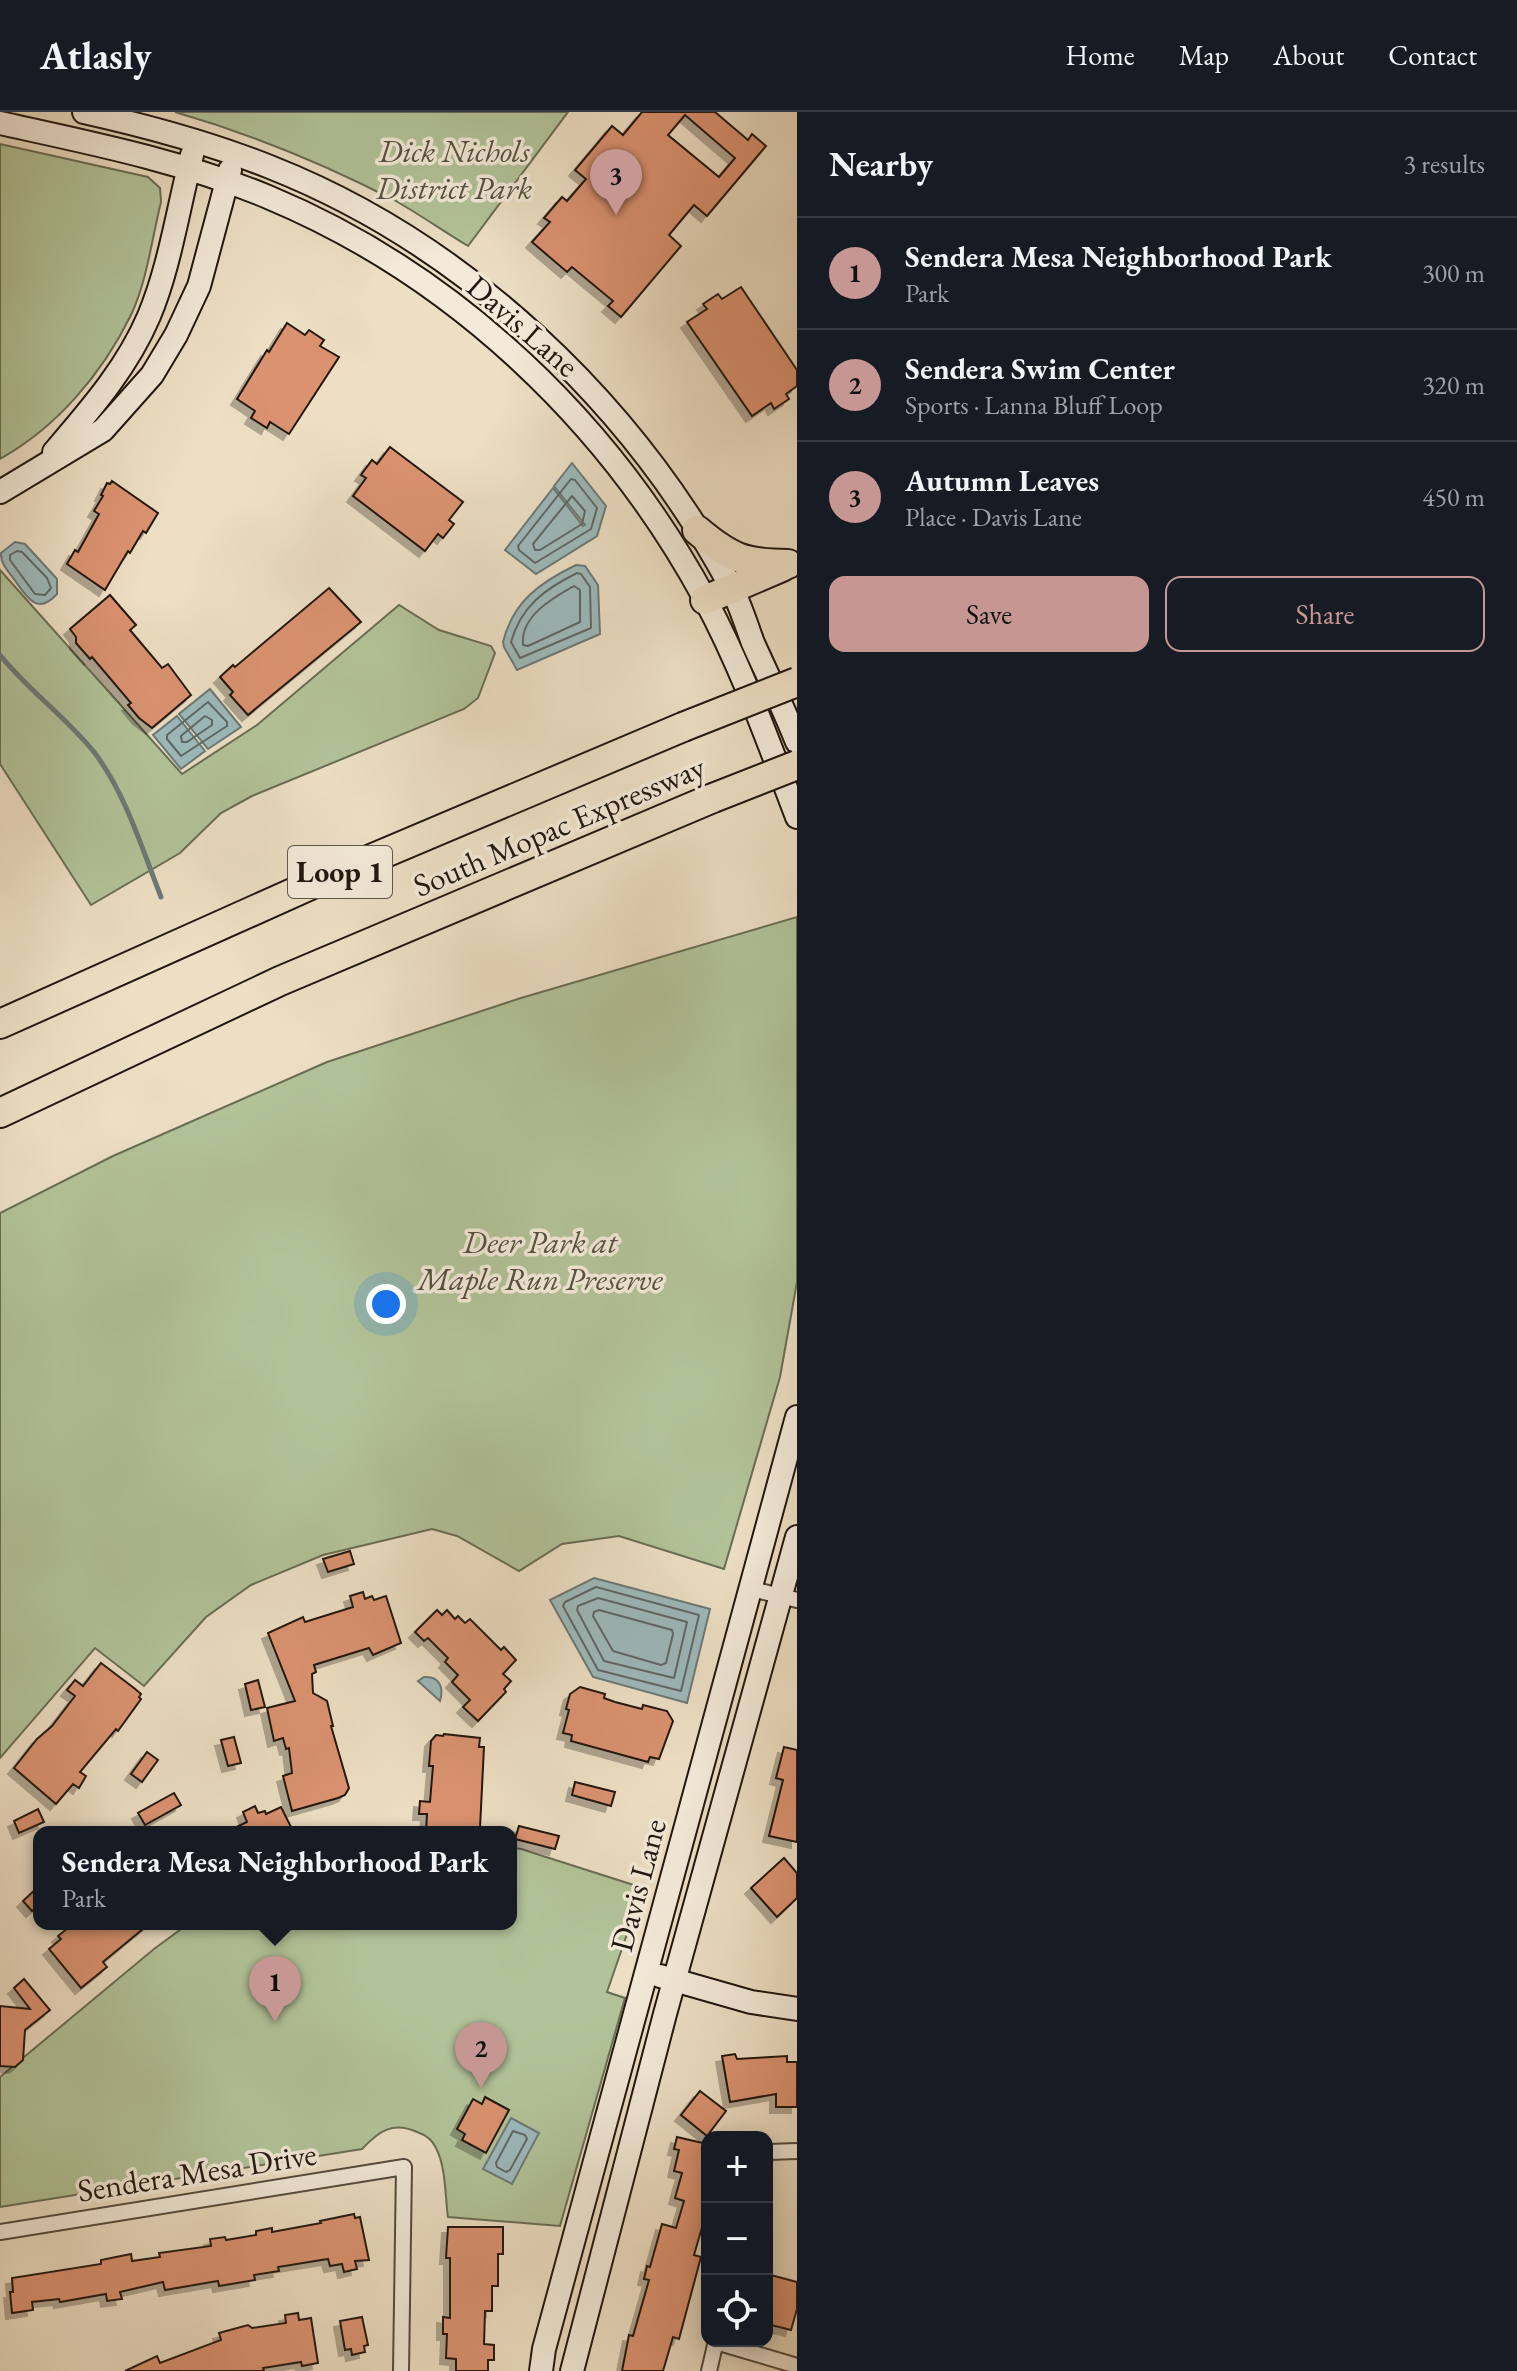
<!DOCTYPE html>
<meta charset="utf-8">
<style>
body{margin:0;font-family:"EB Garamond",serif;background:#242831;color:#f1f3f6}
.controls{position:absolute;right:24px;bottom:24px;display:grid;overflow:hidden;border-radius:16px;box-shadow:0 4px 20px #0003}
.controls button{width:72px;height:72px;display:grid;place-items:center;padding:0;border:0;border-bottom:2px solid #363941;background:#171b24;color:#f1f3f6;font:40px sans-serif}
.you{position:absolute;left:386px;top:1192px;width:28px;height:28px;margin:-20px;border:6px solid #fff;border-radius:50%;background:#1a73e8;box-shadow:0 0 0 12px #1a73e833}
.badge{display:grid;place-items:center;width:52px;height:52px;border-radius:50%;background:#c59692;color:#111;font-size:26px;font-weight:700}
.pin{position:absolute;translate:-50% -66px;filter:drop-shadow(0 2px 4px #0008)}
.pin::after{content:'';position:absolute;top:42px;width:28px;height:24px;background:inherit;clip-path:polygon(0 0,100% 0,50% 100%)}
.popup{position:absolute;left:33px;top:1714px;width:484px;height:104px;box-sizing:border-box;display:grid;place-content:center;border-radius:16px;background:#171b24;filter:drop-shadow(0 2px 6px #0005);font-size:26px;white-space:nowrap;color:#9ea1a6}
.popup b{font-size:30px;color:#f1f3f6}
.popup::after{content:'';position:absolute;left:50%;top:100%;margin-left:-16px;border:16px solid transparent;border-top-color:#171b24}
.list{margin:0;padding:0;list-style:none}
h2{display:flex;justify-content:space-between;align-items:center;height:104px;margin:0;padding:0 32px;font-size:34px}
h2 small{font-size:26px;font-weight:400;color:#9ea1a6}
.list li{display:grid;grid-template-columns:52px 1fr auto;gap:24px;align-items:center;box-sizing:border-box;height:112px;padding:0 32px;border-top:2px solid #363941}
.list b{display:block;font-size:30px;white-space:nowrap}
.list p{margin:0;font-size:26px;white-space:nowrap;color:#9ea1a6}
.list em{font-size:26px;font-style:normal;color:#9ea1a6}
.actions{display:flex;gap:16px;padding:24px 32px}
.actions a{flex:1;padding:18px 0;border:2px solid #c59692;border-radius:16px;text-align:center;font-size:28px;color:#c59692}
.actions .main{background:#c59692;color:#111}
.icon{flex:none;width:44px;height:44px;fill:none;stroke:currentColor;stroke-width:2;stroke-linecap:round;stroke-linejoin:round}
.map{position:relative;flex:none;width:797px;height:2259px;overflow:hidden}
header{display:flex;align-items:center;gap:48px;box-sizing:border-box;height:112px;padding:0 40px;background:#171b24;border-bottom:2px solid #363941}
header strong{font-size:38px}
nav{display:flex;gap:44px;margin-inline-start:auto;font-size:28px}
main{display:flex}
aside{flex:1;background:#171b24}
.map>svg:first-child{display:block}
.green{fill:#b2c399;stroke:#696d54;stroke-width:2}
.water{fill:#9dbabd;stroke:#6b7978;stroke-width:2}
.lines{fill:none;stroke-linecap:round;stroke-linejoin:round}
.shore{stroke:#5e6866;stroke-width:2}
.stream{stroke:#6b7978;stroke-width:5}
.building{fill:#db9271;stroke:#201710;stroke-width:2;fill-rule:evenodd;filter:url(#shadow)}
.street-casing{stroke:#53493d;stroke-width:18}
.secondary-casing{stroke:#201710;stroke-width:26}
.highway-casing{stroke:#201710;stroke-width:32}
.street{stroke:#f3ead9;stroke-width:14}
.secondary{stroke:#f3ead9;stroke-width:22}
.highway{stroke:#eddfc4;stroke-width:28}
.highway-bridge-casing{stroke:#201710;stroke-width:32;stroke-linecap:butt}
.highway-bridge{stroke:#eddfc4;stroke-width:28}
.labels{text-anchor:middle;stroke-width:7;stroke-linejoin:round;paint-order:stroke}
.shield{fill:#f3ead9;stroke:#5f564c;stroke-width:2}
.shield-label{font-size:30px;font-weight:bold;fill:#201710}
.park-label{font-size:32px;font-style:italic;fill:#535340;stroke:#f3ead9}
.street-label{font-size:32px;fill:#201710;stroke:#f3ead9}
</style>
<header>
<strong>Atlasly</strong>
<nav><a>Home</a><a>Map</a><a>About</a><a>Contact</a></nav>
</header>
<main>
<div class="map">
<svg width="797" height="2259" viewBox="0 0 797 2259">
<defs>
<filter id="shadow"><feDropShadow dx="-6" dy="6" stdDeviation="0" flood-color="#0004"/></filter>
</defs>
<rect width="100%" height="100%" fill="#eddfc4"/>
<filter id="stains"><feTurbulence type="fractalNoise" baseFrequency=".0025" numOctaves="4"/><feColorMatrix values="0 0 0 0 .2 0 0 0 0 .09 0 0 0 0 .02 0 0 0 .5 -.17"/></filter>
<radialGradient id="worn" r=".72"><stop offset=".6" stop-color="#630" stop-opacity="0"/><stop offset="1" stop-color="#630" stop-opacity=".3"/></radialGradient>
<g class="green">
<path d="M175,0H568L468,134C443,119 419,102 394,88C324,52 251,22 175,0Z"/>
<path d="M0,32L148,65L160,76L161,90C152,126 147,169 131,203C102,262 57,315 0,347Z"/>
<polygon points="0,458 182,662 257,613 399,493 439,518 491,534 495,541 478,586 464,597 252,684 221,701 180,741 91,793 0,652"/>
<polygon points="797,805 797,1170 780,1265 724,1457 619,1424 562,1432 519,1459 457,1424 432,1417 323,1443 251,1473 206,1505 144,1574 95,1536 0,1646 0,1101 113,1044 327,950 521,886"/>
<path d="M511,1736L521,1737L643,1776L607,1880L625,1886L560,2114L448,2105C445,2084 446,2055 436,2036C432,2027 426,2023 417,2020C393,2009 379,2019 362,2037L0,2095V1965L154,1837L188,1812H511Z"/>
</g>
<g class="water">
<polygon points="572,351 606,394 597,424 536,462 505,438 553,376 583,414 585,413 554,374"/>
<path d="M15,430L25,432L57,467V482C38,503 28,487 16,470C10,461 0,452 1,441Z"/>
<path d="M576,453L585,454L598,473L600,522L517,558L504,535L503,530C513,489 541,470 576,453Z"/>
<polygon points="210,577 241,615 208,637 179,602"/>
<polygon points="177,604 205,639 181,657 153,623"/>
<polygon points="594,1466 710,1497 687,1591 593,1565 550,1488"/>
<path d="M424,1565C440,1564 444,1576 440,1589L418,1569Z"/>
<polygon points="511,2006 539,2021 512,2072 483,2057"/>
</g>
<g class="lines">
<g class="shore">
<polygon points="571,367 575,368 597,396 591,417 535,451 519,438 518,434"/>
<polygon points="572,384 585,399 582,412 540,438 535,438 533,432"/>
<polygon points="17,439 22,440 47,466 51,476 45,483 35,482 10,448 10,443"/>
<path d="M577,461L581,462L590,475L591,516L520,546L511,530C521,494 545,477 577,461Z"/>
<path d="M574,474L580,478V510L528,534L523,533C520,504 553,486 574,474Z"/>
<polygon points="208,590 227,610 227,614 181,644 167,627 167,623"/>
<polygon points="205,604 212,608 212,613 187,630 182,630 181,624"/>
<polygon points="596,1475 699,1503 681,1579 598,1558 563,1494 565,1490"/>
<polygon points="598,1486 687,1510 674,1566 604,1549 577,1498 578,1494"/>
<polygon points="599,1498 672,1518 673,1522 666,1551 661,1553 613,1539 593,1504 594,1500"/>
<polygon points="513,2019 525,2023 527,2027 510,2058 506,2060 497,2055 496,2051"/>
</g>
<path class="stream" d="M0,543C28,578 66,605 94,640C126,682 142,737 161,785"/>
</g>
<g class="building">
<path d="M642,0H715L748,28L752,22L766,34L707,104L694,93L669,123L681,134L621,205L608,194L613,189L572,155L567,160L532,130L550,110L544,106L562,85L567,89L586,67L575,58L612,14L623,23ZM685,3L735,46L719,65L668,23Z"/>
<polygon points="741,175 797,258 797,274 786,282 789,287 774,297 771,291 752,304 687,210 707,197 703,192 718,182 722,187"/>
<polygon points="287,211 305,223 309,218 324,228 320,234 339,245 289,322 270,310 267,316 251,306 255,299 237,287 267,238 269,240"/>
<polygon points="390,335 463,390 449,408 454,412 443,426 438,422 425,439 353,384 366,366 361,363 372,348 377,352"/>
<polygon points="112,369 158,401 146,421 143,419 130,441 128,439 105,478 67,452 75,438 78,440 99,402 94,399 103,384 101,383 107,371 110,372"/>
<polygon points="329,476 361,510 248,603 230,583 233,580 220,565 233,553 235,555"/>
<polygon points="110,483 136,513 130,518 162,556 168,552 191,583 152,616 139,606 128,593 131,591 92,545 90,547 76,531 76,525 70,517"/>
<polygon points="350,1439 354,1452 328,1460 323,1447"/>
<polygon points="363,1480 365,1487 372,1484 374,1488 386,1484 401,1531 373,1543 369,1536 314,1553 316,1560 312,1562 313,1581 327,1589 333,1614 331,1614 349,1676 345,1683 338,1686 292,1699 283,1664 292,1661 289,1636 286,1637 283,1626 274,1629 267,1596 295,1589 268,1521 303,1505 305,1510 353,1495 350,1484"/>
<polygon points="437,1498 442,1503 447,1498 455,1507 458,1504 465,1511 470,1507 501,1538 504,1535 516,1548 503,1562 511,1569 504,1577 506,1580 478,1609 463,1595 470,1588 452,1570 458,1563 445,1550 448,1546 428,1526 424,1529 415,1520"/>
<polygon points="101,1551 134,1576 141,1582 139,1585 141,1587 118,1619 116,1617 80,1660 86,1664 79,1676 73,1672 56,1692 14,1656 37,1627 52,1614 75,1584 67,1578 75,1568 83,1574"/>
<polygon points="258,1568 265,1595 251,1598 245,1572"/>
<polygon points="580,1575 605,1582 604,1586 615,1590 642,1597 643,1593 667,1599 673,1609 659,1647 650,1645 648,1650 571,1629 572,1623 563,1621 569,1598 566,1597 570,1582"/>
<polygon points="444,1622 480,1626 479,1635 484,1635 480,1716 474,1716 474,1720 426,1720 427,1702 419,1702 420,1689 430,1690 433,1654 429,1654 431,1629 436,1623 443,1624"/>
<polygon points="234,1625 241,1651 228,1654 221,1628"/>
<polygon points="784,1635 797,1638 797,1730 769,1724 783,1668 776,1666"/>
<polygon points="147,1640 158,1648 142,1670 131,1662"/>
<polygon points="575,1670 615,1680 611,1694 572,1683"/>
<polygon points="174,1681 181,1693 145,1713 138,1701"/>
<polygon points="255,1694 258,1701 265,1699 266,1702 281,1695 291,1715 280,1720 226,1720 247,1710 243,1700"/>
<polygon points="38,1697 44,1710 19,1721 14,1709"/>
<polygon points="519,1714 559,1724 555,1737 515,1727"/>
<polygon points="784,1746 797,1761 797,1786 777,1805 751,1776"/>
<polygon points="39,1774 39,1793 32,1799 23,1789"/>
<polygon points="73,1812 149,1812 103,1850 107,1855 81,1876 49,1837 61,1827 58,1824"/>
<polygon points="24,1867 50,1898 25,1918 23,1948 15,1955 0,1954 0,1894 30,1897 14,1876"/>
<polygon points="735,1942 737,1947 787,1944 787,1950 797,1950 797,1995 776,1995 776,1982 730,1990 722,1944"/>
<polygon points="700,1979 726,1999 707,2024 681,2003"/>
<polygon points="485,1985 509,1998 486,2041 462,2028 465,2022 457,2017 473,1987 482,1992"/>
<polygon points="677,2025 707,2032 704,2047 707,2048 707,2105 705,2105 694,2143 701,2145 679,2227 673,2225 663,2259 622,2259 629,2223 633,2224 649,2168 644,2167 647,2154 650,2155 662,2112 676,2116 684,2089 675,2086 682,2061 674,2059 679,2038 674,2037"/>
<polygon points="354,2102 355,2106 360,2105 369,2148 355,2149 357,2157 344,2160 342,2152 330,2154 328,2147 278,2155 279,2159 254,2163 255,2168 219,2174 218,2169 165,2178 163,2170 120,2180 122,2187 107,2189 106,2182 60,2190 59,2187 32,2190 33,2198 12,2201 10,2180 13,2180 12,2166 101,2152 101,2148 131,2142 132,2149 160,2145 159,2141 211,2134 210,2127 225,2125 226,2128 256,2123 256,2119 272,2116 272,2120 321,2111 320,2109"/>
<polygon points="448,2115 503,2115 503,2142 498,2142 498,2174 492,2174 492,2199 485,2199 484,2232 494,2233 494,2248 488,2248 488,2259 456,2259 456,2247 446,2246 447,2222 443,2222 443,2205 450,2206 450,2146 446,2146"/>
<polygon points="767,2162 797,2170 797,2197 791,2218 767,2212"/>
<polygon points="298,2201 299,2208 311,2206 318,2251 302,2254 301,2250 263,2256 264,2259 125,2259 157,2244 160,2251 221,2228 219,2221 248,2213 252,2216 286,2211 285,2203"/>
<polygon points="362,2205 368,2233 364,2234 365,2240 352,2243 351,2237 345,2238 340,2209"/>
</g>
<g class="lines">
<g class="street-casing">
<g id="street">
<polyline points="752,1477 797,1488"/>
<polyline points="767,2043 768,2040 797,2039"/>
<polyline points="0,2120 404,2055 401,2259"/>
<polyline points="716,2230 797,2254"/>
<polyline points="709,2259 716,2229"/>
</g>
</g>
<g class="secondary-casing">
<g id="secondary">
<path d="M84,0C147,14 210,31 270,55C465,132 632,290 731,475C740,492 746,512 753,531C768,564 784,597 797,630"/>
<path d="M0,11C91,31 182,49 268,85C455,163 609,310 705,487C742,556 769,632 797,705"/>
<path d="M54,340C90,298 127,256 149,204C170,154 178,96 192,43"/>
<polyline points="0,380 103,318 152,263 176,223 199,174 230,58"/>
<polyline points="660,1864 751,1890 797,1897"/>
<polyline points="541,2259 544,2237 797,1305"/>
<polyline points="572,2259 665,1902 797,1425"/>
</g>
</g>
<g class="highway-casing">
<g id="highway">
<path d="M697,418C730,446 745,452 788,452"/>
<polyline points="705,488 782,455"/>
<polyline points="0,912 333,763 683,615"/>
<polyline points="0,1001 280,869 713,686"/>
</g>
</g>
<use href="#street" class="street"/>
<use href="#secondary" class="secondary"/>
<use href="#highway" class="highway"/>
<g class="highway-bridge-casing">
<g id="highway-bridge">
<polyline points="683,615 797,570"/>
<polyline points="713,686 797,653"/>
</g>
</g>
<use href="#highway-bridge" class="highway-bridge"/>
</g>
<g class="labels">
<rect class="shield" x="288" y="734" width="104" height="52" rx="6"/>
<g class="shield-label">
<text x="340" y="770">Loop 1</text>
</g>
<g class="park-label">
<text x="454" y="50">Dick Nichols<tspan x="454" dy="37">District Park</tspan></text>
<text x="540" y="1141">Deer Park at<tspan x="540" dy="37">Maple Run Preserve</tspan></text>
</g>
<g class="street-label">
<text transform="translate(523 214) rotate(41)" y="11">Davis Lane</text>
<text transform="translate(559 714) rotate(-23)" y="11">South Mopac Expressway</text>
<text transform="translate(638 1773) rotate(-75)" y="11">Davis Lane</text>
<text transform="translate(197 2060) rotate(-9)" y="11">Sendera Mesa Drive</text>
</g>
</g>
<rect width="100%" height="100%" filter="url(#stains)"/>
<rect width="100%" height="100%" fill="url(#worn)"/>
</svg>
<div class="controls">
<button>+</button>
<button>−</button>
<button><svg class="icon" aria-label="locate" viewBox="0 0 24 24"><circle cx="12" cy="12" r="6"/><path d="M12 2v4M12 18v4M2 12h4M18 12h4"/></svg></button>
</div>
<div class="you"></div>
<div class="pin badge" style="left:275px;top:1910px">1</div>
<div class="popup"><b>Sendera Mesa Neighborhood Park</b>Park</div>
<div class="pin badge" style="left:481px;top:1976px">2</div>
<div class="pin badge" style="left:616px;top:103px">3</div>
</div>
<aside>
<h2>Nearby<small>3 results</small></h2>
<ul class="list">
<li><span class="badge">1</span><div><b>Sendera Mesa Neighborhood Park</b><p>Park</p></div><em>300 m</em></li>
<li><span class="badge">2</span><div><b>Sendera Swim Center</b><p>Sports · Lanna Bluff Loop</p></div><em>320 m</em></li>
<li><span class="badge">3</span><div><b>Autumn Leaves</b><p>Place · Davis Lane</p></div><em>450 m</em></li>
</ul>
<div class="actions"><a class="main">Save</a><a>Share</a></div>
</aside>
</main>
